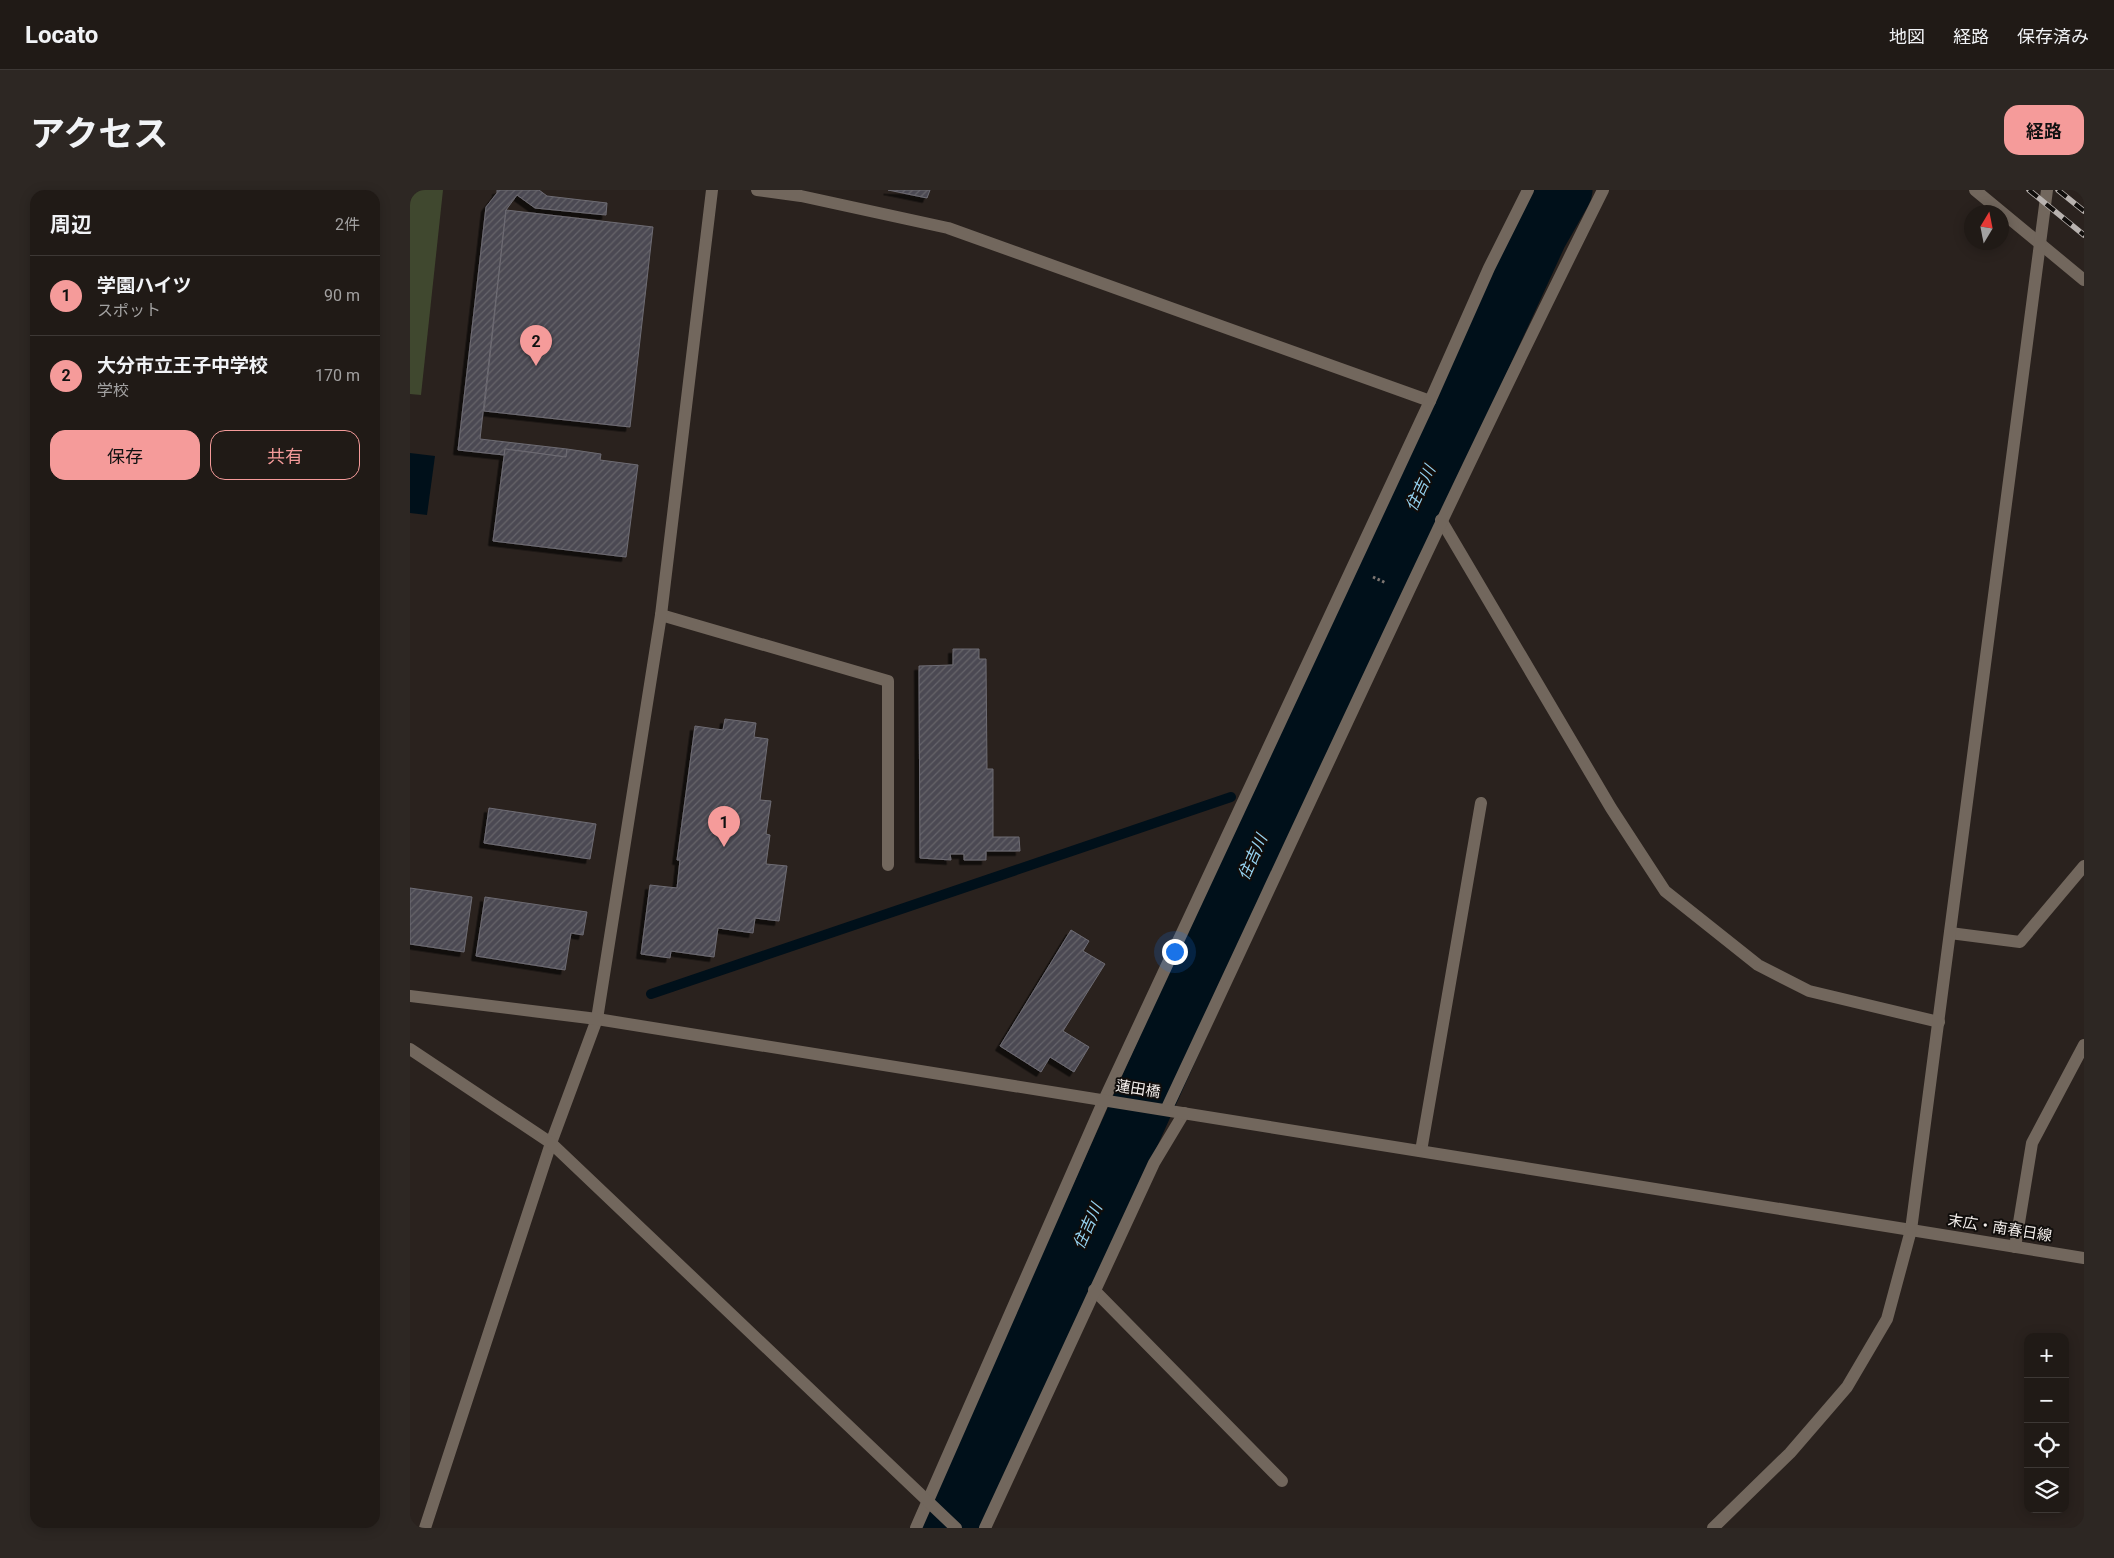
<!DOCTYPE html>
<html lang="ja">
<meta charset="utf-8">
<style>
body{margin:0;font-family:Roboto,"Noto Sans JP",sans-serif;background:#2d2723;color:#f1f3f6}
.controls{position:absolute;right:15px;bottom:15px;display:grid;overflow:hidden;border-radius:10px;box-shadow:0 2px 12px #0003}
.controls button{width:45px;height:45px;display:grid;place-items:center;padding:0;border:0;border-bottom:1px solid #3d3835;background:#201a16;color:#f1f3f6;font:25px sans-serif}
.compass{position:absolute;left:1554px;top:15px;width:45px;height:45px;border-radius:50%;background:#201a16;box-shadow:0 2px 12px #0003;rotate:10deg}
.you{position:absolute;left:764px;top:761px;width:18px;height:18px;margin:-12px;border:4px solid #fff;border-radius:50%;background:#1a73e8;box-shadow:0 0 0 8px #1a73e833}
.badge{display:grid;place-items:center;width:32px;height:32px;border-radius:50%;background:#f59b9a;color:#111;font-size:16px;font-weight:700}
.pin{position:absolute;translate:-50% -41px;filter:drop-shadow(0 1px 2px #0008)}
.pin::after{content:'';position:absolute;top:26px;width:18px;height:15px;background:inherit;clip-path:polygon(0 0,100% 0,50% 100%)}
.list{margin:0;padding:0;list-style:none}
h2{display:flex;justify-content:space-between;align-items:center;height:65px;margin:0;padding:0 20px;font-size:21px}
h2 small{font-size:16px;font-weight:400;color:#a2a1a1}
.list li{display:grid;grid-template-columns:32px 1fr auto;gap:15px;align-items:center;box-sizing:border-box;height:80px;padding:0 20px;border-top:1px solid #3d3835}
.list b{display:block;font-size:19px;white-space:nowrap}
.list p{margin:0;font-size:16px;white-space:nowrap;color:#a2a1a1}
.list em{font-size:16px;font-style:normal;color:#a2a1a1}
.actions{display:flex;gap:10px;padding:15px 20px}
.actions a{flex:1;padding:11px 0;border:1px solid #f59b9a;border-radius:15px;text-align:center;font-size:18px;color:#f59b9a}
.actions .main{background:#f59b9a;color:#111}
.icon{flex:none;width:28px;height:28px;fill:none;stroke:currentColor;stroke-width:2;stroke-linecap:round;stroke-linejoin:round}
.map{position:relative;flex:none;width:1674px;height:1338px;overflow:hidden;border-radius:15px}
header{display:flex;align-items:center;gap:30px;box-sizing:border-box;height:70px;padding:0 25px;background:#201a16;border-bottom:1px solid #3d3835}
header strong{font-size:24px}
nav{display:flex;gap:28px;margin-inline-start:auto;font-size:18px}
.intro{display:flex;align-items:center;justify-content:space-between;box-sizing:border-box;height:120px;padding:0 30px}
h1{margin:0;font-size:35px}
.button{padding:12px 22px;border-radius:15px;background:#f59b9a;color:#111;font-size:18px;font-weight:700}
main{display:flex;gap:30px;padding:0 30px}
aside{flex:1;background:#201a16;border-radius:15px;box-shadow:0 2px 12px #0003}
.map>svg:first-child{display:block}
.garden{fill:#40482f}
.water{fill:#00101a}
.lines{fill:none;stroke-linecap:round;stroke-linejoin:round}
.stream{stroke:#00101a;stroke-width:10}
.river{stroke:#00101a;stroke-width:61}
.building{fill:url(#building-hatch);stroke:#6e6c74;filter:url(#shadow)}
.path{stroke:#7d7672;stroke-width:3;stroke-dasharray:2.5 2.5;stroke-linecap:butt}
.service{stroke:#72675d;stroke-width:12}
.minor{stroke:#72675d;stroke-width:12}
.tertiary{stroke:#72675d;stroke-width:12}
.rail-casing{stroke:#b8b2af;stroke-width:5.5}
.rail{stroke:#100d0b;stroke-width:4;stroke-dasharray:11;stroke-linecap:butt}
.labels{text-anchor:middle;stroke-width:4;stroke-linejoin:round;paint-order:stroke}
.street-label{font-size:15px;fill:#f2edea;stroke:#100d0b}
.water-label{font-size:16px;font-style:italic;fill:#95d2f0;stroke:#100d0b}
</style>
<header>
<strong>Locato</strong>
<nav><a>地図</a><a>経路</a><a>保存済み</a></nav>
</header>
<div class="intro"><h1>アクセス</h1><a class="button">経路</a></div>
<main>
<aside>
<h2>周辺<small>2件</small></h2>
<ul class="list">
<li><span class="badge">1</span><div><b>学園ハイツ</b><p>スポット</p></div><em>90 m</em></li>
<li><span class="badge">2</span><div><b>大分市立王子中学校</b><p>学校</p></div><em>170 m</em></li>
</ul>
<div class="actions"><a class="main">保存</a><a>共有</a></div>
</aside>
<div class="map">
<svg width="1674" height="1338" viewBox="0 0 1674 1338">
<defs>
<pattern id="building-hatch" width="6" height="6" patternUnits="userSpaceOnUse" patternTransform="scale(1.25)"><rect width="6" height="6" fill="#4c4a52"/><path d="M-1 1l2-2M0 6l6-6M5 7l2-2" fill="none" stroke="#66646b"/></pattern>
<filter id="shadow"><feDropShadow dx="-4.5" dy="4.5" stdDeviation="0" flood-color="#0009"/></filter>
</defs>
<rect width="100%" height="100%" fill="#2a221e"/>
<polygon class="garden" points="0,0 33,0 11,205 0,204"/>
<polygon class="water" points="0,263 25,266 17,325 0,323"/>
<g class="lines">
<g class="stream">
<polyline points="866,592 880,587"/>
<polyline points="241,804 821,607"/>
</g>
<polyline class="river" points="542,1338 880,587 901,535 1127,44 1152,0"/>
</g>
<g class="building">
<polygon points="87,0 129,0 137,6 197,13 196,25 125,18 107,5 96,20 70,249 157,259 156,267 95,259 94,265 48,260 76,17 87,3"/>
<polygon points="478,0 520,0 517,8"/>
<polygon points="96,20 243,37 220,237 74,221"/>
<polygon points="95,259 156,267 157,259 191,264 190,270 228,275 216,367 83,351"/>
<polygon points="543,459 569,459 569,469 576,469 577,579 583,579 583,647 609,647 610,661 576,661 576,670 554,670 554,664 540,664 541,670 510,668 509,476 543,475"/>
<polygon points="315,529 346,533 344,547 358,549 350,610 361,611 356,644 360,645 356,674 377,676 369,731 345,728 343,743 308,738 304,767 261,761 260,768 231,764 240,695 267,698 270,670 267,670 285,536 313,540"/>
<polygon points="79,618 186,634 180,669 74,653"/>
<polygon points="0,698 62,707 54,762 0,754"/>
<polygon points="75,707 177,722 173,745 161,743 155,780 66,766"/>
<polygon points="661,740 679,751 673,761 695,774 653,841 679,857 664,882 640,867 631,882 590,856"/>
</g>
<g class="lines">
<polyline class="path" points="963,387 976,393"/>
<polyline class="service" points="684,1100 872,1291"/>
<g class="minor">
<polyline points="347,0 391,6 538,38 1020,211"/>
<polyline points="1565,0 1674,90"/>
<polyline points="1031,330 1201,618 1255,701 1348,775 1399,801 1529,832"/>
<polyline points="251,425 478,491 478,675"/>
<polyline points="1540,743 1610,752 1674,676"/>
<path d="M756,920C900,613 1041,304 1193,0"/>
<polyline points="1011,961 1071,613"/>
<polyline points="1501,1040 1674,1068"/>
<polyline points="1605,1057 1622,953 1674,855"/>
<polyline points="15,1338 141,953 187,829 251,425 302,0"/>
<polyline points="506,1338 694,910 1020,211 1079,78 1118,0"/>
<polyline points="575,1338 744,973 774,923"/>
</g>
<g class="tertiary">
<polyline points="0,806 187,829 1501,1040"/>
<polyline points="0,859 141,953 546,1338"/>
<polyline points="1303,1338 1380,1263 1437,1197 1477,1129 1501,1040 1637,0"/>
</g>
<g class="rail-casing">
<g id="rail">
<polyline points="1619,0 1674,45"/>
<polyline points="1648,0 1674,21"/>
</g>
</g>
<use href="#rail" class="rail"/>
</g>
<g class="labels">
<g class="street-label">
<text transform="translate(728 899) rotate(9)" y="5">蓮田橋</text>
<text transform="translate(1590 1038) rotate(9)" y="5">末広・南春日線</text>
</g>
<g class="water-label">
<text transform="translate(1010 298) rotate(-65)" y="6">住吉川</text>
<text transform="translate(842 667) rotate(-66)" y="6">住吉川</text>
<text transform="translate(677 1036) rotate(-66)" y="6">住吉川</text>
</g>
</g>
</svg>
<div class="controls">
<button>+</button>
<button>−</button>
<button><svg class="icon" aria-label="locate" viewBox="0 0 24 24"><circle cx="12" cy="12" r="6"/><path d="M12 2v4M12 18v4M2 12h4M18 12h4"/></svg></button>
<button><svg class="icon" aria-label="layers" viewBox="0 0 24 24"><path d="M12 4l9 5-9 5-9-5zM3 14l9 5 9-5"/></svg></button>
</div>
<svg class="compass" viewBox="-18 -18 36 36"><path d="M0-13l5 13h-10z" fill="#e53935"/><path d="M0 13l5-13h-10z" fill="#a2a1a1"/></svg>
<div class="you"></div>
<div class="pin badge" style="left:314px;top:657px">1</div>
<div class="pin badge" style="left:126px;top:176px">2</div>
</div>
</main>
